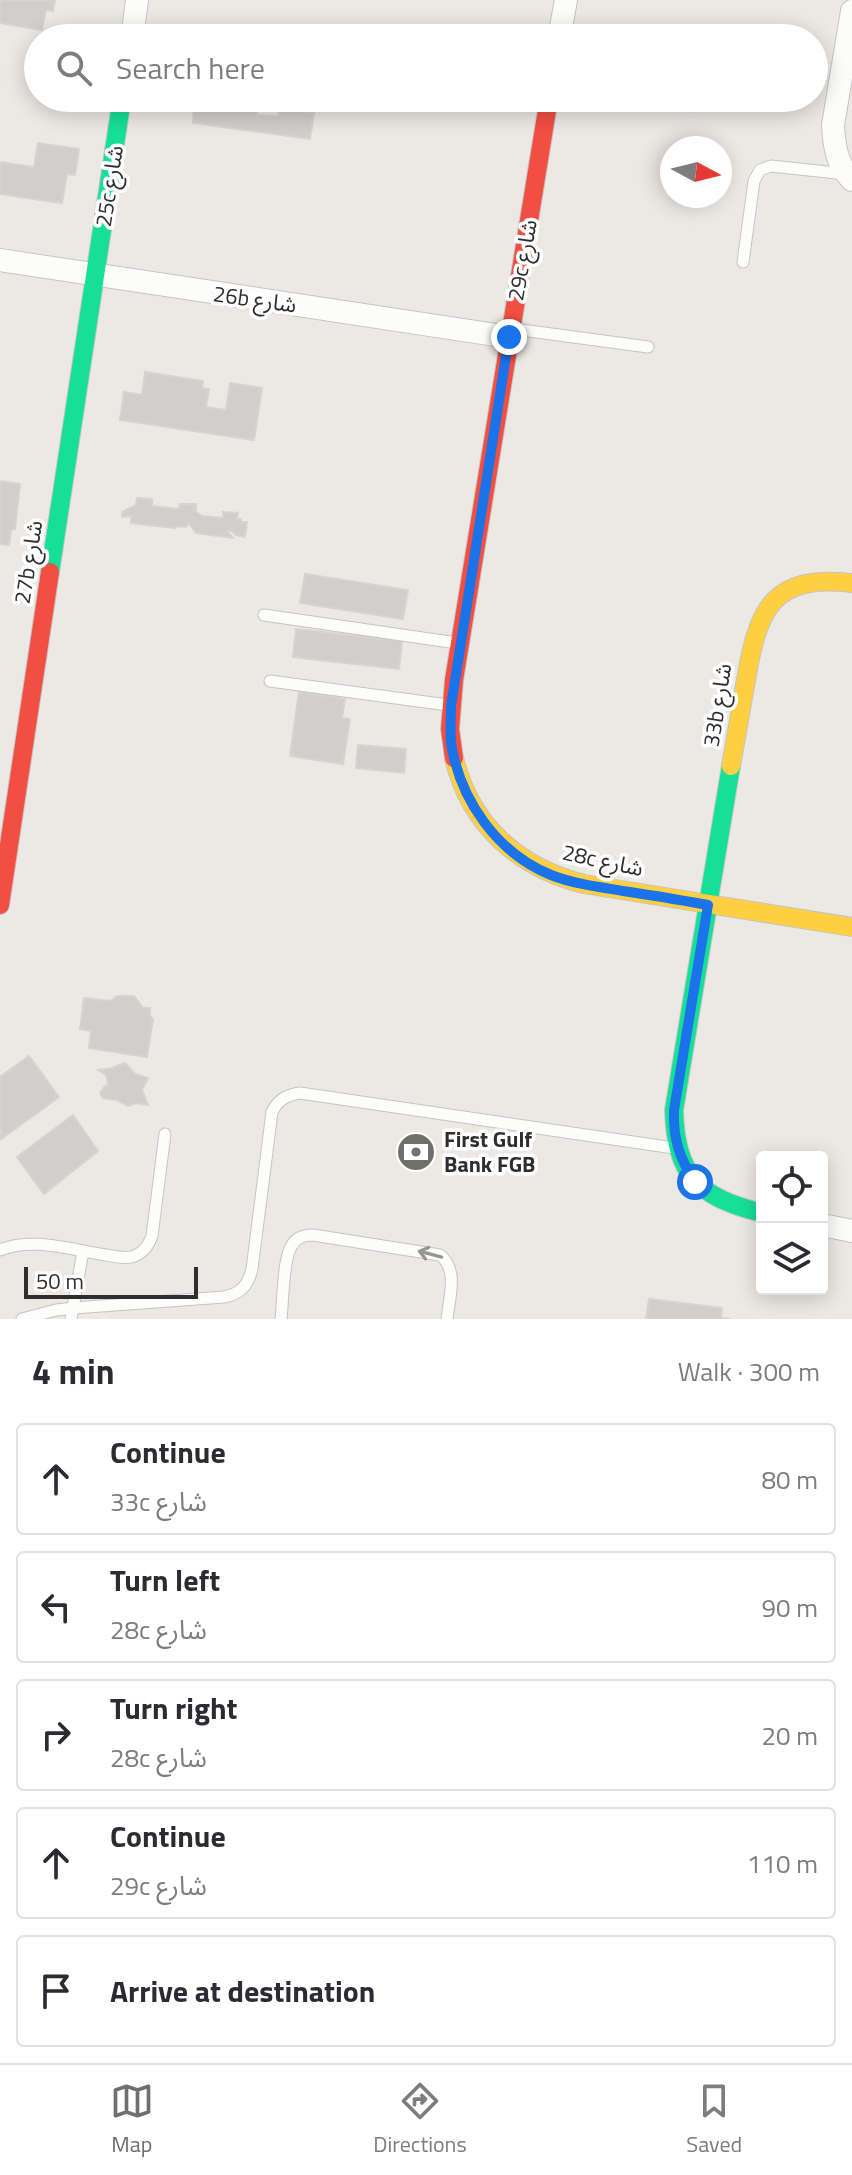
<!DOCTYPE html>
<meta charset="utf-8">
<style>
body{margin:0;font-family:"Titillium Web","Noto Sans Arabic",sans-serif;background:#f7f7f7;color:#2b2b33}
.controls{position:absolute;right:24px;bottom:24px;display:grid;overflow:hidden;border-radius:8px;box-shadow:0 4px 20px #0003}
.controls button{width:72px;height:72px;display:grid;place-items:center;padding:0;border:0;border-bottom:2px solid #e1e1e2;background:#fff;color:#2b2b33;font:40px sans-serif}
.compass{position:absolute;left:660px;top:136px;width:72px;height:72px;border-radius:50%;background:#fff;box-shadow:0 4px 20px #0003;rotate:97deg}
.scale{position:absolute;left:24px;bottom:20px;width:174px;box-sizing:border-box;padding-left:8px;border:4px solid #2e2e2e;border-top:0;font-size:22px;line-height:28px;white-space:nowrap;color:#2e2e2e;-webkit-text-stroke:6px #fff;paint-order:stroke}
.stop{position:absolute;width:24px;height:24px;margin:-18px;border:6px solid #1a73e8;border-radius:50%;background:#fff}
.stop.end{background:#1a73e8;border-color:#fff;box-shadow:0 2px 8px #0008}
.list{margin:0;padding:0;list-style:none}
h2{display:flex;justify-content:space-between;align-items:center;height:104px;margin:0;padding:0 32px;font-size:34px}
h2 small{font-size:26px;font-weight:400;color:#7c7c81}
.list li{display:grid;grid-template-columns:52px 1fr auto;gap:24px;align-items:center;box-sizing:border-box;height:112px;margin:0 16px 16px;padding:0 16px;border:2px solid #e1e1e2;border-radius:8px}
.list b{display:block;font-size:30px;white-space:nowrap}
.list p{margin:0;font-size:26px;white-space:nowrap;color:#7c7c81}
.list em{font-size:26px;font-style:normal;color:#7c7c81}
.icon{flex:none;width:44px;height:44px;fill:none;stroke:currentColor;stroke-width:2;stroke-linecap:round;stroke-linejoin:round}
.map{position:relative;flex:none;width:852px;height:1319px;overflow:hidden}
.search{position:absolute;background:#fff;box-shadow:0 4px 20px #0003;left:24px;right:24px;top:24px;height:88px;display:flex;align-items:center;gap:20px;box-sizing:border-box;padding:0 28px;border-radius:44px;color:#7c7c81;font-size:30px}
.sheet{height:744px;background:#fff}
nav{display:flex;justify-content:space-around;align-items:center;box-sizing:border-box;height:112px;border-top:2px solid #e1e1e2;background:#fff;font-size:22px;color:#7c7c81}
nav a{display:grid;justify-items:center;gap:4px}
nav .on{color:#706f6e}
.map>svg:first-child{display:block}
.building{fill:#d1cecb;stroke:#d7d4d0;stroke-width:2}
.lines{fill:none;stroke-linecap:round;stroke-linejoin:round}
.lane-casing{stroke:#c5c4c5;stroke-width:13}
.street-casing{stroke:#c5c4c5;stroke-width:24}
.fast-casing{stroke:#c5c4c5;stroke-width:20}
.slow-casing{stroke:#c5c4c5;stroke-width:20}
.jam-casing{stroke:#c5c4c5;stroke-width:20}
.lane{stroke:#fcfcfb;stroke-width:11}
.street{stroke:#fcfcfb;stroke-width:22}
.fast{stroke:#16e098;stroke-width:18}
.slow{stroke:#ffcf43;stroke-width:18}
.jam{stroke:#f24e42;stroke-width:18}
.oneway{stroke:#959594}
.route{stroke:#1a73e8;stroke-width:10}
.labels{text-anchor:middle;stroke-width:7;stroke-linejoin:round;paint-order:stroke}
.street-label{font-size:22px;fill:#2e2e2e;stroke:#fff}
.poi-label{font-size:22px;font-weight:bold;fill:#2e2e2e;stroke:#fff;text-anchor:start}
</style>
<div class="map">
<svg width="852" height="1319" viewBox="0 0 852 1319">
<rect width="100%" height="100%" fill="#ece8e4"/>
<g class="building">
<polygon points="0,0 55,0 53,11 46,10 42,30 0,23"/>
<polygon points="194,98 211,98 211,105 237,111 238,103 257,106 257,115 278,116 281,108 314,113 310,139 193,123"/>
<polygon points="38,143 79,149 75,175 67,174 62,203 0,194 0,162 34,167"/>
<polygon points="145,372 203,381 202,388 209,389 206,407 226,410 230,383 262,388 254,440 120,420 124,392 142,395"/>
<polygon points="0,481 20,484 15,529 11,530 9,545 0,544"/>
<polygon points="137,498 152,499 152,506 179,509 180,504 196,504 196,512 202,516 223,518 223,512 238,513 237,519 241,519 241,522 247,522 245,537 236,535 232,531 227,531 233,538 196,533 189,523 186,527 177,526 175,528 131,523 131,516 122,517 122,512 136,505"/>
<polygon points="305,574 408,590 403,619 300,603"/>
<polygon points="296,629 402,641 399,669 293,657"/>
<polygon points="299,692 345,699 342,718 350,719 343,764 290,756"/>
<polygon points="358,745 406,749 404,773 356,768"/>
<polygon points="117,996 134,996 143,1008 150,1008 150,1016 153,1019 147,1057 89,1048 91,1031 80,1029 84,998 111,1001"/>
<polygon points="29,1056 59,1097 1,1139 0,1077"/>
<polygon points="125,1063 135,1074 148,1078 142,1090 148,1105 136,1103 128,1106 117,1100 103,1098 100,1093 105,1086 108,1086 107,1079 106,1075 98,1070 112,1068"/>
<polygon points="73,1115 98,1151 44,1194 17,1157"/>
<polygon points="649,1299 722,1308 721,1318 731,1319 646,1319"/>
</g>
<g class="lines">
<g class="lane-casing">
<g id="lane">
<polyline points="743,262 754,181 760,170 771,166 846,174"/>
<polyline points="514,329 648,347"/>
<polyline points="264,615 457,643"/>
<polyline points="270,681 448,705"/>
<path d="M0,1250C31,1237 68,1249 100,1254C109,1255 121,1259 131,1257C143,1254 148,1246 152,1236L165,1134"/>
<path d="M22,1319L56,1310L74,1308L224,1297C240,1294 248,1286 252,1269L272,1112C278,1100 286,1095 300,1093L674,1148"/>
<polyline points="71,1319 83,1251"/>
<path d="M281,1319C283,1302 283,1260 291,1247C295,1238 304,1235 313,1235L440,1255C459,1270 449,1298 447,1319"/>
</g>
</g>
<g class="street-casing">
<g id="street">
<path d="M852,11L833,125C834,146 837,165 852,180"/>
<polyline points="132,38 137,0"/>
<polyline points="559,38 566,0"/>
<polyline points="0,260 509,337"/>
<polyline points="822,1225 852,1231"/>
</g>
</g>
<g class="fast-casing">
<g id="fast">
<polyline points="50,572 122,98"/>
<path d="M731,766L674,1110C676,1177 699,1197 762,1213"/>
</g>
</g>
<g class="slow-casing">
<g id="slow">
<path d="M454,758C470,825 519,868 584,884L852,927"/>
<path d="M731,766C736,737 741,708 746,680C758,609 772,574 852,583"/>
</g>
</g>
<g class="jam-casing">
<g id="jam">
<polyline points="454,758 450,729 454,680 549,98"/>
<polyline points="0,905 50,572"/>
</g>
</g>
<use href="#lane" class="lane"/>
<use href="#street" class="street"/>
<use href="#fast" class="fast"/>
<use href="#slow" class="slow"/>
<use href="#jam" class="jam"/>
</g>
<defs><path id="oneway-shaft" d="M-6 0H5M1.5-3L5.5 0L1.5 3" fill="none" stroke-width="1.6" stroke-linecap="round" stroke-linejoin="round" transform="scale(2)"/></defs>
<use class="oneway" href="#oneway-shaft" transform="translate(430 1254) rotate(-165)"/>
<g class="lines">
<path class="route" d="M509,337L451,706C451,718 450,731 451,743C460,800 497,853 551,875C574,884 599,887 623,891C651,895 680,900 708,905L674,1110C673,1138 679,1158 695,1182"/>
</g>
<defs>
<g id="bank-disc" transform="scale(2)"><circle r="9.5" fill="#706f6e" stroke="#fff"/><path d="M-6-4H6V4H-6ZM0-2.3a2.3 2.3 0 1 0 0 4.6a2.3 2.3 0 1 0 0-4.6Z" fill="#fff"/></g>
</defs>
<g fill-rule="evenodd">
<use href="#bank-disc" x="416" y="1152"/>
</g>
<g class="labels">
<g class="street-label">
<text transform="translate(109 186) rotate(-81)" y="8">25c شارع</text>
<text transform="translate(522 260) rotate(-80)" y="8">29c شارع</text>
<text transform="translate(255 299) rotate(8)" y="8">26b شارع</text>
<text transform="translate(28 562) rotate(-81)" y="8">27b شارع</text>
<text transform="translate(717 705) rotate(-81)" y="8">33b شارع</text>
<text transform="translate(603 860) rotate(12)" y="8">28c شارع</text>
</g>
<g class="poi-label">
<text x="444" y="1147">First Gulf<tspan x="444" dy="25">Bank FGB</tspan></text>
</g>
</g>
</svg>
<div class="controls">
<button><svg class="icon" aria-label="locate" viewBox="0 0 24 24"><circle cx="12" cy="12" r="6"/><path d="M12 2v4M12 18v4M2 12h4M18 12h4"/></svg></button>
<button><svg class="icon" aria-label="layers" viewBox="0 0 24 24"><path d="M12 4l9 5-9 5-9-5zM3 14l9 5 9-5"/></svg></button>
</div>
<svg class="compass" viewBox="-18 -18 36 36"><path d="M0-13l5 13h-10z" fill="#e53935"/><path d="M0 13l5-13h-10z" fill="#7c7c81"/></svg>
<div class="scale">50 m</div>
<div class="stop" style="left:695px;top:1182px"></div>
<div class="stop end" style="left:509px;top:337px"></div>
<div class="search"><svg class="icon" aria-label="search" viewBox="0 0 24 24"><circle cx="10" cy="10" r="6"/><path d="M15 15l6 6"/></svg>Search here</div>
</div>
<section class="sheet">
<h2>4 min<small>Walk · 300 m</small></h2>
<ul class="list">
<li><svg class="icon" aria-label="ahead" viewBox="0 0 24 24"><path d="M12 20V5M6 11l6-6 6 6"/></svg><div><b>Continue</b><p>33c شارع</p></div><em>80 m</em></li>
<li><svg class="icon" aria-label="left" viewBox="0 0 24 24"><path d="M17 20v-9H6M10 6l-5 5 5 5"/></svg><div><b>Turn left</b><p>28c شارع</p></div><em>90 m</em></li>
<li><svg class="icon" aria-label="right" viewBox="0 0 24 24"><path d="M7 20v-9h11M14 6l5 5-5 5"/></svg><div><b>Turn right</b><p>28c شارع</p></div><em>20 m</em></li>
<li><svg class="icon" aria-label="ahead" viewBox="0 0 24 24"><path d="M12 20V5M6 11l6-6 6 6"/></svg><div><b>Continue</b><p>29c شارع</p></div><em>110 m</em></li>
<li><svg class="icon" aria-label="arrive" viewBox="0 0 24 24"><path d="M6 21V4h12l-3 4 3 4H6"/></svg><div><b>Arrive at destination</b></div></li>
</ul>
</section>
<nav>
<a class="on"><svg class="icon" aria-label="map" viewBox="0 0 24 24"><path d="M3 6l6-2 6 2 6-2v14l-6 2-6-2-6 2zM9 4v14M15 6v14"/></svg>Map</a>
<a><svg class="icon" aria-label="directions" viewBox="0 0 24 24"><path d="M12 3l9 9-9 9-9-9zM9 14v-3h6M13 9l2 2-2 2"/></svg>Directions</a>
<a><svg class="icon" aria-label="saved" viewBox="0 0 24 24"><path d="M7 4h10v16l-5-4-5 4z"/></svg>Saved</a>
</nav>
